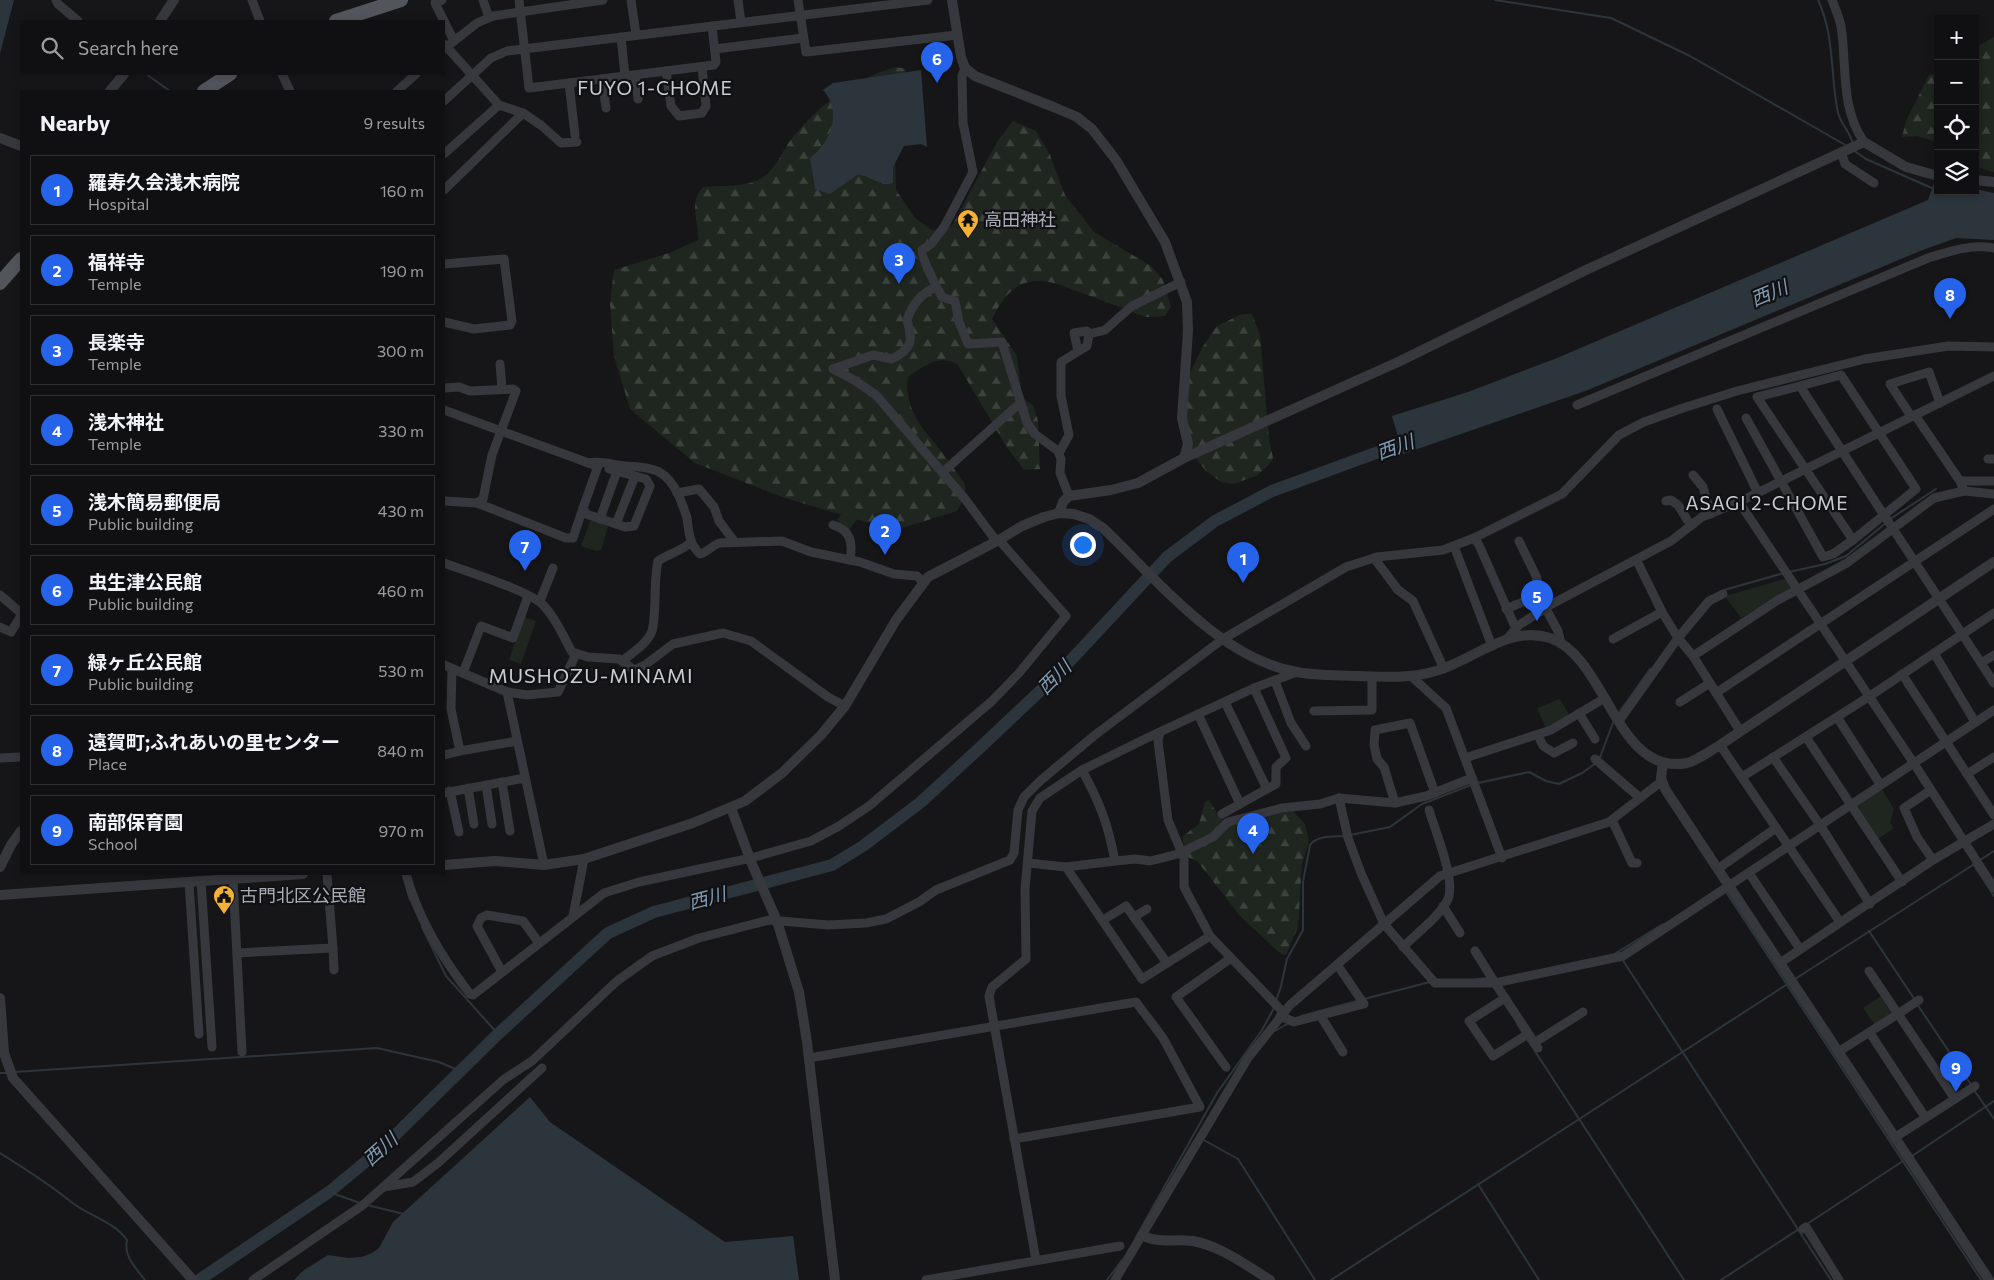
<!DOCTYPE html>
<meta charset="utf-8">
<style>
body{margin:0;font-family:Commissioner,"Noto Sans JP",sans-serif;background:#1e1e20;color:#f1f3f6}
.controls{position:absolute;right:15px;top:15px;display:grid;overflow:hidden;border-radius:0px;box-shadow:0 2px 8px #0003}
.controls button{width:45px;height:45px;display:grid;place-items:center;padding:0;border:0;border-bottom:1px solid #303032;background:#101012;color:#f1f3f6;font:25px sans-serif}
.you{position:absolute;left:1082px;top:544px;width:18px;height:18px;margin:-12px;border:4px solid #fff;border-radius:50%;background:#1a73e8;box-shadow:0 0 0 8px #1a73e833}
.badge{display:grid;place-items:center;width:32px;height:32px;border-radius:50%;background:#2563eb;color:#fff;font-size:16px;font-weight:700}
.pin{position:absolute;translate:-50% -41px;filter:drop-shadow(0 1px 2px #0008)}
.pin::after{content:'';position:absolute;top:26px;width:18px;height:15px;background:inherit;clip-path:polygon(0 0,100% 0,50% 100%)}
.list{margin:0;padding:0;list-style:none}
h2{display:flex;justify-content:space-between;align-items:center;height:65px;margin:0;padding:0 20px;font-size:21px}
h2 small{font-size:16px;font-weight:400;color:#9c9d9f}
.list li{display:grid;grid-template-columns:32px 1fr auto;gap:15px;align-items:center;box-sizing:border-box;height:70px;margin:0 10px 10px;padding:0 10px;border:1px solid #303032;border-radius:0px}
.list b{display:block;font-size:19px;white-space:nowrap}
.list p{margin:0;font-size:16px;white-space:nowrap;color:#9c9d9f}
.list em{font-size:16px;font-style:normal;color:#9c9d9f}
.icon{flex:none;width:28px;height:28px;fill:none;stroke:currentColor;stroke-width:2;stroke-linecap:round;stroke-linejoin:round}
.map{position:relative;flex:none;width:1994px;height:1280px;overflow:hidden}
.search{position:absolute;background:#101012;box-shadow:0 2px 8px #0003;left:20px;top:20px;width:425px;height:55px;display:flex;align-items:center;gap:12px;box-sizing:border-box;padding:0 18px;border-radius:0px;color:#9c9d9f;font-size:19px}
.panel{position:absolute;background:#101012;box-shadow:0 2px 8px #0003;left:20px;top:90px;width:425px;height:785px;border-radius:0px}
.map>svg:first-child{display:block}
.forest{fill:url(#forest-firs)}
.park{fill:#1e261f}
.water{fill:#2c353c}
.lines{fill:none;stroke-linecap:round;stroke-linejoin:round}
.stream{stroke:#2c353c;stroke-width:2}
.river{stroke:#2c353c;stroke-width:12}
.minor{stroke:#37383d;stroke-width:9}
.tertiary{stroke:#37383d;stroke-width:10}
.primary{stroke:#53555c;stroke-width:14}
.labels{text-anchor:middle;stroke-width:4.5;stroke-linejoin:round;paint-order:stroke}
.poi-label{font-size:18px;fill:#a8adb8;stroke:#111113;text-anchor:start}
.neighbourhood-label{font-size:19px;letter-spacing:1px;fill:#c9ccd4;stroke:#111113}
.water-label{font-size:19px;font-style:italic;fill:#7f9bb3;stroke:#111113}
.quarter-label{font-size:20px;letter-spacing:1px;fill:#c9ccd4;stroke:#111113}
</style>
<div class="map">
<svg width="1994" height="1280" viewBox="0 0 1994 1280">
<defs>
<pattern id="forest-firs" width="22" height="20" patternUnits="userSpaceOnUse" patternTransform="scale(1.25)"><rect width="22" height="20" fill="#1e261f"/><path d="M5 1l3.5 6h-7zM16 11l3.5 6h-7z" fill="#3c433d"/></pattern>
</defs>
<rect width="100%" height="100%" fill="#161618"/>
<g class="forest">
<polygon points="1994,37 1994,172 1992,172 1975,166 1975,48"/>
<path d="M896,67L906,69V80L895,149L896,190L915,218L932,230L943,232L953,224L997,142L1013,121L1036,131L1050,155L1065,195L1094,232L1151,266L1163,280L1171,307L1165,316L1146,317L1058,284C1023,274 1007,289 992,319L1017,356L1022,398L1033,405L1038,421L1040,469L1024,470L1006,446L958,365C939,353 924,366 908,377C903,419 934,437 955,470C958,475 964,481 965,486C967,496 961,503 957,511L902,528L869,523L782,497L695,463L630,409L614,356L610,304L614,270L669,253L698,240C699,221 688,203 703,187C720,185 744,188 760,179C776,171 782,150 793,137C820,104 855,78 896,67Z"/>
<polygon points="1938,73 1938,142 1917,136 1902,137 1906,121 1929,75"/>
<polygon points="1242,314 1252,314 1260,335 1269,438 1273,458 1268,466 1256,476 1233,484 1221,482 1206,471 1184,443 1178,422 1185,383 1202,348 1217,326"/>
<path d="M1209,800C1213,806 1217,815 1223,819C1235,829 1276,811 1293,811L1305,824L1309,842L1302,864L1298,927L1286,955L1281,954L1240,916L1198,862L1188,857L1183,842V836L1199,824L1205,802Z"/>
</g>
<g class="park">
<polygon points="850,503 862,513 849,530 837,520"/>
<polygon points="591,519 605,522 608,527 601,550 596,551 581,546"/>
<polygon points="1788,578 1794,588 1741,618 1725,596"/>
<polygon points="523,617 536,621 521,664 509,660"/>
<polygon points="1560,699 1569,715 1546,728 1537,708"/>
<polygon points="1882,789 1894,809 1890,823 1894,828 1877,840 1856,808 1858,803"/>
<polygon points="1881,996 1892,1014 1875,1025 1863,1008"/>
</g>
<g class="water">
<polygon points="0,0 14,0 0,54"/>
<path d="M921,70L927,147L921,144L904,146L893,167V183C876,186 869,174 857,175L830,194L815,189L810,158C832,142 842,111 823,90L833,83Z"/>
<polygon points="1934,183 1938,183 1938,191 1975,191 1975,189 1994,193 1994,240 1956,238 1920,251 1588,390 1403,454 1392,416 1468,392 1557,358 1928,200"/>
<polygon points="530,1097 550,1122 725,1242 793,1236 799,1280 294,1280 304,1270 328,1255 348,1258 362,1257 372,1253 379,1248 393,1222"/>
</g>
<g class="lines">
<g class="stream">
<polyline points="1495,0 1611,18 1690,56 1847,146"/>
<path d="M1818,0C1835,36 1830,75 1838,113C1841,124 1850,132 1853,144"/>
<polyline points="146,74 170,91"/>
<polyline points="1853,150 1866,159 1934,189"/>
<polyline points="1890,519 1936,489"/>
<polyline points="1789,572 1825,564 1846,556 1887,522"/>
<polyline points="1724,590 1784,573"/>
<polyline points="1618,714 1650,669"/>
<polyline points="1599,760 1614,720"/>
<polyline points="1478,783 1529,772 1546,781 1559,784 1582,773 1596,763"/>
<polyline points="1350,835 1390,827 1422,804 1471,785"/>
<polyline points="1980,860 1994,851"/>
<polyline points="1973,864 1994,896"/>
<polyline points="407,890 410,900"/>
<polyline points="1726,892 1981,1280"/>
<polyline points="422,927 446,976 498,1034"/>
<polyline points="1869,931 1915,1000"/>
<polyline points="1616,953 1663,924"/>
<polyline points="1622,959 1831,1280"/>
<polyline points="1477,979 1489,978"/>
<polyline points="1795,979 1976,863"/>
<polyline points="1364,999 1430,982"/>
<path d="M1276,1001L1281,986L1287,959L1303,930V882L1310,845C1318,835 1333,837 1345,836"/>
<polyline points="1917,1004 1972,1086"/>
<polyline points="1301,1016 1357,1001"/>
<polyline points="1517,1024 1523,1033"/>
<polyline points="1273,1032 1289,1023"/>
<polyline points="1527,1039 1684,1280"/>
<polyline points="15,1072 377,1048 439,1062 460,1071"/>
<polyline points="0,1073 8,1073"/>
<polyline points="1974,1090 1994,1119"/>
<polyline points="1202,1139 1238,1159 1315,1280"/>
<path d="M0,1153C24,1168 48,1183 70,1201C88,1216 112,1220 127,1240C123,1256 136,1268 145,1280"/>
<polyline points="1912,1156 1994,1101"/>
<polyline points="1478,1184 1539,1280"/>
<polyline points="329,1192 360,1203"/>
<polyline points="367,1205 404,1214"/>
<polyline points="1807,1224 1903,1161"/>
<polyline points="1135,1239 1217,1093 1262,1030 1274,1008"/>
<polyline points="1107,1280 1122,1260"/>
<polyline points="1331,1280 1789,983"/>
<polyline points="1721,1280 1799,1229"/>
</g>
<polyline class="river" points="199,1280 329,1192 381,1149 498,1034 608,933 654,912 832,865 863,846 921,802 985,743 1058,674 1167,557 1215,521 1272,491 1414,439"/>
<g class="minor">
<polyline points="56,0 58,4 78,21"/>
<polyline points="252,0 260,21"/>
<polyline points="442,0 435,3 444,21"/>
<polyline points="483,0 489,18"/>
<polyline points="519,0 529,88 714,65 716,62 712,26"/>
<polyline points="631,0 636,35"/>
<polyline points="738,0 741,22"/>
<polyline points="798,0 806,52 957,35"/>
<path d="M1832,0C1835,8 1839,17 1841,26C1847,64 1840,108 1864,142"/>
<polyline points="444,21 454,41"/>
<polyline points="621,37 625,76"/>
<polyline points="444,44 499,105 523,113 542,126 561,143 577,142"/>
<polyline points="444,49 477,23 493,16 603,0"/>
<polyline points="715,49 803,38"/>
<path d="M965,68L962,76L963,123L973,172L944,227L931,244L922,250C920,255 938,290 942,297L955,301L959,322L968,344L1002,342L1027,423L1035,434L1058,451L1061,459L1060,473L1069,496"/>
<polyline points="666,71 671,106 679,116 702,113 706,106 702,67"/>
<polyline points="282,74 290,91"/>
<polyline points="635,75 638,99"/>
<polyline points="602,79 606,108"/>
<polyline points="569,83 575,135"/>
<polyline points="397,91 416,74"/>
<polyline points="444,101 491,58 507,51 928,0"/>
<polyline points="1841,152 1845,164 1874,183"/>
<polyline points="444,154 499,105"/>
<polyline points="444,190 523,113"/>
<polyline points="444,264 504,259 512,321 510,325 474,329 444,322"/>
<polyline points="1089,334 1105,330 1132,306 1181,282"/>
<polyline points="500,364 502,389"/>
<path d="M833,369L873,355L892,359C913,348 913,341 907,320C912,305 921,293 936,287"/>
<polyline points="444,388 459,387 470,391 513,389 516,391 492,455 483,499 477,503 444,501"/>
<path d="M1577,405L1928,258C1951,251 1970,244 1994,248"/>
<polyline points="1717,409 1758,493"/>
<polyline points="444,410 594,465"/>
<polyline points="1915,415 1960,481"/>
<polyline points="1911,416 1890,384 1929,372 1940,403"/>
<polyline points="1746,418 1823,557 1833,554 1853,540 1757,397 1800,386"/>
<polyline points="1059,453 1069,435 1061,396 1061,362 1087,346 1089,334 1087,331 1074,333 1078,351"/>
<polyline points="1988,459 1994,459"/>
<path d="M588,463C601,460 613,465 626,466C654,467 667,470 679,496C682,504 685,511 687,518C689,532 689,544 700,554C708,552 712,545 720,543L782,541L811,552L860,562L894,574L917,576L923,582"/>
<polyline points="598,466 583,508 586,514 625,527 634,526 650,486 646,479 609,469"/>
<polyline points="943,472 1020,403"/>
<polyline points="1693,475 1703,487 1711,514"/>
<polyline points="1964,491 1994,494"/>
<polyline points="677,493 699,489 714,507 719,521 734,541"/>
<polyline points="1666,501 1671,500 1678,505 1691,526"/>
<polyline points="1739,502 1913,762 1994,888"/>
<polyline points="477,503 566,538 573,538 583,508"/>
<polyline points="600,519 617,471"/>
<polyline points="616,524 635,476"/>
<path d="M833,525C851,530 853,543 850,560"/>
<polyline points="1474,538 1479,545 1516,629"/>
<path d="M1853,540L1916,489L1841,375L1800,386C1864,486 1930,584 1994,683"/>
<polyline points="1519,541 1537,578 1535,597 1542,611"/>
<polyline points="1454,546 1492,646"/>
<polyline points="1374,558 1398,590 1413,601 1444,669"/>
<polyline points="1637,561 1662,612 1678,638 1693,656 1740,731"/>
<path d="M444,563C465,571 531,591 544,606C556,618 564,638 572,652L588,657L619,659L634,670L645,665L673,644L723,633L751,641L828,697L845,706"/>
<polyline points="0,595 21,613"/>
<polyline points="540,601 553,568"/>
<polyline points="1506,609 1535,597"/>
<polyline points="1546,609 1558,631 1561,643"/>
<polyline points="0,627 11,632 21,616"/>
<polyline points="1507,639 1519,625 1550,605 1671,541 1702,517 1739,502 1994,376"/>
<polyline points="1613,639 1662,612"/>
<polyline points="1934,653 1975,722"/>
<polyline points="1693,656 1778,600 1847,563 1934,498 1964,491 1960,481 1994,481"/>
<path d="M622,661C632,653 648,643 652,631C657,613 653,583 658,561C669,553 680,552 690,543"/>
<polyline points="1981,663 1994,655"/>
<polyline points="444,665 507,692 527,695 558,692 576,654"/>
<polyline points="452,669 451,709 460,751 517,741"/>
<polyline points="463,673 481,626 513,638 528,596"/>
<polyline points="1902,674 1967,774"/>
<polyline points="1412,677 1446,708 1502,858"/>
<polyline points="1275,681 1291,723 1306,746"/>
<polyline points="507,692 544,865"/>
<polyline points="1716,693 1994,509"/>
<polyline points="1225,702 1267,789"/>
<polyline points="1680,702 1710,683"/>
<polyline points="1314,711 1372,710 1372,677"/>
<polyline points="1579,713 1595,739"/>
<polyline points="1198,714 1240,804"/>
<polyline points="1837,717 1880,784"/>
<polyline points="1619,721 1678,638 1709,601 1723,594"/>
<polyline points="1160,732 1158,741 1168,820 1184,858 1184,887 1210,936 1283,1012"/>
<polyline points="1538,735 1543,746 1554,753 1573,743"/>
<polyline points="1806,737 1902,882"/>
<polyline points="1720,745 1840,922"/>
<polyline points="444,755 460,751"/>
<polyline points="1773,757 1820,825 1870,904"/>
<polyline points="1994,757 1967,774 1994,815"/>
<polyline points="0,758 21,757"/>
<polyline points="1465,758 1551,730 1605,698"/>
<polyline points="1595,759 1639,797"/>
<polyline points="1742,777 1870,696 1994,613"/>
<polyline points="502,782 510,831"/>
<polyline points="486,785 492,824"/>
<polyline points="468,788 474,824"/>
<polyline points="1931,790 1904,808 1917,837 1933,860"/>
<polyline points="450,791 459,832"/>
<polyline points="444,793 525,778"/>
<polyline points="1339,798 1348,838 1361,873 1384,924 1435,983 1495,983 1538,1048"/>
<polyline points="1395,803 1384,767 1377,759 1374,745 1375,730 1410,723 1435,793"/>
<polyline points="1222,814 1276,784 1276,767 1286,758 1254,688"/>
<polyline points="1612,820 1632,863 1637,863"/>
<polyline points="1182,852 1213,837 1228,822 1282,808 1320,804 1339,798 1395,803 1426,796 1472,778"/>
<polyline points="1115,861 1135,859 1150,861 1182,853"/>
<path d="M1028,863L1066,867L1115,861C1108,824 1100,803 1082,770"/>
<polyline points="1066,867 1142,979 1210,936"/>
<polyline points="1719,868 1776,828"/>
<polyline points="1749,873 1800,949"/>
<path d="M406,874C418,918 442,958 470,994L473,995L604,893L639,882L751,858L811,841L839,826L869,806L992,701L1019,673L1066,616L999,540L994,538L965,499L876,395L854,380L833,369"/>
<polyline points="233,879 242,1052"/>
<polyline points="201,881 212,1047"/>
<polyline points="189,882 199,1034"/>
<polyline points="1443,906 1460,933"/>
<polyline points="573,916 584,859"/>
<polyline points="1134,917 1147,909"/>
<polyline points="1103,920 1126,906 1167,963"/>
<path d="M1403,947C1416,934 1441,915 1448,899C1456,881 1435,830 1429,810"/>
<polyline points="333,948 334,970"/>
<polyline points="1475,951 1495,983 1623,956 1994,710"/>
<polyline points="237,953 333,948 327,874"/>
<polyline points="1780,963 1933,860 1994,824"/>
<polyline points="1869,971 1898,1014 1919,1000"/>
<polyline points="502,972 477,926 481,918 487,915 523,921 539,943"/>
<polyline points="1505,998 1469,1021 1493,1056 1528,1034"/>
<polyline points="1320,1015 1343,1052"/>
<polyline points="1280,1016 1294,1022 1364,1004 1338,966"/>
<polyline points="1870,1033 1925,1117"/>
<polyline points="1534,1043 1583,1012"/>
<polyline points="1838,1052 1898,1014 1955,1099 1894,1138"/>
<polyline points="809,1058 1136,1002 1163,1038 1200,1107 1014,1139"/>
<polyline points="1226,1067 1176,997 1231,958"/>
<polyline points="1955,1099 1975,1086"/>
<polyline points="384,1187 413,1182 438,1163 542,1068"/>
<polyline points="1803,1229 1806,1227 1839,1280"/>
<polyline points="1036,1260 989,996 992,987 1026,959 1025,889 1032,811 1040,798 1082,770 1147,738 1254,688 1297,672"/>
<polyline points="253,1280 363,1205 503,1080 532,1061 617,981 652,956 699,938 769,920 828,925 866,923 886,919 919,902 936,890 1010,860 1014,853 1018,810 1024,797 1040,781 1095,735 1223,639 1346,567 1377,557 1443,550 1474,538 1562,494 1619,435 1644,422 1683,408 1737,391 1865,359 1948,346 1994,347"/>
<polyline points="926,1280 1120,1246"/>
<polyline points="1115,1280 1248,1058 1290,1005 1440,876 1609,822 1662,781"/>
</g>
<g class="tertiary">
<polyline points="952,0 961,57 965,68 975,76 1056,108 1077,117 1092,129 1116,160 1165,242 1187,302 1188,331 1182,418 1188,444 1184,458"/>
<polyline points="160,21 174,0"/>
<polyline points="110,91 124,74"/>
<polyline points="0,138 21,146"/>
<polyline points="1975,180 1994,182"/>
<polyline points="1059,513 1063,502 1069,496 1111,490 1138,483 1184,458 1398,362 1586,270 1864,142 1906,167 1938,176"/>
<polyline points="1663,763 1661,778 1665,789 1989,1280"/>
<polyline points="731,808 752,864 777,921 799,992 807,1042 835,1280"/>
<path d="M444,865L495,861L544,865L584,859L693,823L745,801L782,773L821,735L845,706L896,620L928,577L999,540L1022,526L1044,517L1059,513L1074,514L1089,519L1103,528C1157,579 1220,659 1297,672C1317,676 1338,675 1358,676C1388,677 1419,679 1447,667C1480,654 1513,626 1550,638C1607,657 1616,777 1687,763C1698,760 1710,751 1720,745L1994,562"/>
<polyline points="0,867 11,845 21,831"/>
<polyline points="0,895 303,874"/>
<polyline points="0,998 4,1053 13,1078 193,1280"/>
<path d="M1143,1236C1158,1243 1177,1239 1193,1241C1221,1246 1247,1266 1270,1280"/>
</g>
<g class="primary">
<polyline points="336,21 401,0"/>
<polyline points="204,91 230,74"/>
<polyline points="0,283 21,259"/>
</g>
</g>
<defs>
<g id="temple-pin" transform="scale(1.125)"><path d="M0 17L-7.5 6A9.5 9.5 0 1 1 7.5 6Z" fill="#f2b134" stroke="#111113"/><path d="M0-6L5-2H3V0L6.5 2.5H4V6H1.5V3h-3V6H-4V2.5H-6.5L-3 0V-2H-5Z" fill="#111"/></g>
<g id="civic-pin" transform="scale(1.125)"><path d="M0 17L-7.5 6A9.5 9.5 0 1 1 7.5 6Z" fill="#f2b134" stroke="#111113"/><path d="M-.6-6.5H3V-4.5H.6V-3L4-1V1h2V6H-6V1h2V-1L-.6-3ZM-1.2 2.5V6h2.4V2.5Z" fill="#111"/></g>
</defs>
<g fill-rule="evenodd">
<use href="#temple-pin" x="968" y="220"/>
<use href="#civic-pin" x="224" y="896"/>
</g>
<g class="labels">
<g class="poi-label">
<text x="984" y="226">高田神社</text>
<text x="240" y="902">古門北区公民館</text>
</g>
<g class="neighbourhood-label">
<text x="655" y="95">FUYO 1-CHOME</text>
<text x="1767" y="510">ASAGI 2-CHOME</text>
</g>
<g class="water-label">
<text transform="translate(1769 293) rotate(-23)" y="7">西川</text>
<text transform="translate(1395 447) rotate(-20)" y="7">西川</text>
<text transform="translate(1054 677) rotate(-45)" y="7">西川</text>
<text transform="translate(707 898) rotate(-15)" y="7">西川</text>
<text transform="translate(380 1149) rotate(-42)" y="7">西川</text>
</g>
<g class="quarter-label">
<text x="591" y="683">MUSHOZU-MINAMI</text>
</g>
</g>
</svg>
<div class="controls">
<button>+</button>
<button>−</button>
<button><svg class="icon" aria-label="locate" viewBox="0 0 24 24"><circle cx="12" cy="12" r="6"/><path d="M12 2v4M12 18v4M2 12h4M18 12h4"/></svg></button>
<button><svg class="icon" aria-label="layers" viewBox="0 0 24 24"><path d="M12 4l9 5-9 5-9-5zM3 14l9 5 9-5"/></svg></button>
</div>
<div class="you"></div>
<div class="pin badge" style="left:1243px;top:583px">1</div>
<div class="pin badge" style="left:885px;top:555px">2</div>
<div class="pin badge" style="left:899px;top:284px">3</div>
<div class="pin badge" style="left:1253px;top:854px">4</div>
<div class="pin badge" style="left:1537px;top:621px">5</div>
<div class="pin badge" style="left:937px;top:83px">6</div>
<div class="pin badge" style="left:525px;top:571px">7</div>
<div class="pin badge" style="left:1950px;top:319px">8</div>
<div class="pin badge" style="left:1956px;top:1092px">9</div>
<div class="search"><svg class="icon" aria-label="search" viewBox="0 0 24 24"><circle cx="10" cy="10" r="6"/><path d="M15 15l6 6"/></svg>Search here</div>
<section class="panel">
<h2>Nearby<small>9 results</small></h2>
<ul class="list">
<li><span class="badge">1</span><div><b>羅寿久会浅木病院</b><p>Hospital</p></div><em>160 m</em></li>
<li><span class="badge">2</span><div><b>福祥寺</b><p>Temple</p></div><em>190 m</em></li>
<li><span class="badge">3</span><div><b>長楽寺</b><p>Temple</p></div><em>300 m</em></li>
<li><span class="badge">4</span><div><b>浅木神社</b><p>Temple</p></div><em>330 m</em></li>
<li><span class="badge">5</span><div><b>浅木簡易郵便局</b><p>Public building</p></div><em>430 m</em></li>
<li><span class="badge">6</span><div><b>虫生津公民館</b><p>Public building</p></div><em>460 m</em></li>
<li><span class="badge">7</span><div><b>緑ヶ丘公民館</b><p>Public building</p></div><em>530 m</em></li>
<li><span class="badge">8</span><div><b>遠賀町;ふれあいの里センター</b><p>Place</p></div><em>840 m</em></li>
<li><span class="badge">9</span><div><b>南部保育園</b><p>School</p></div><em>970 m</em></li>
</ul>
</section>
</div>
